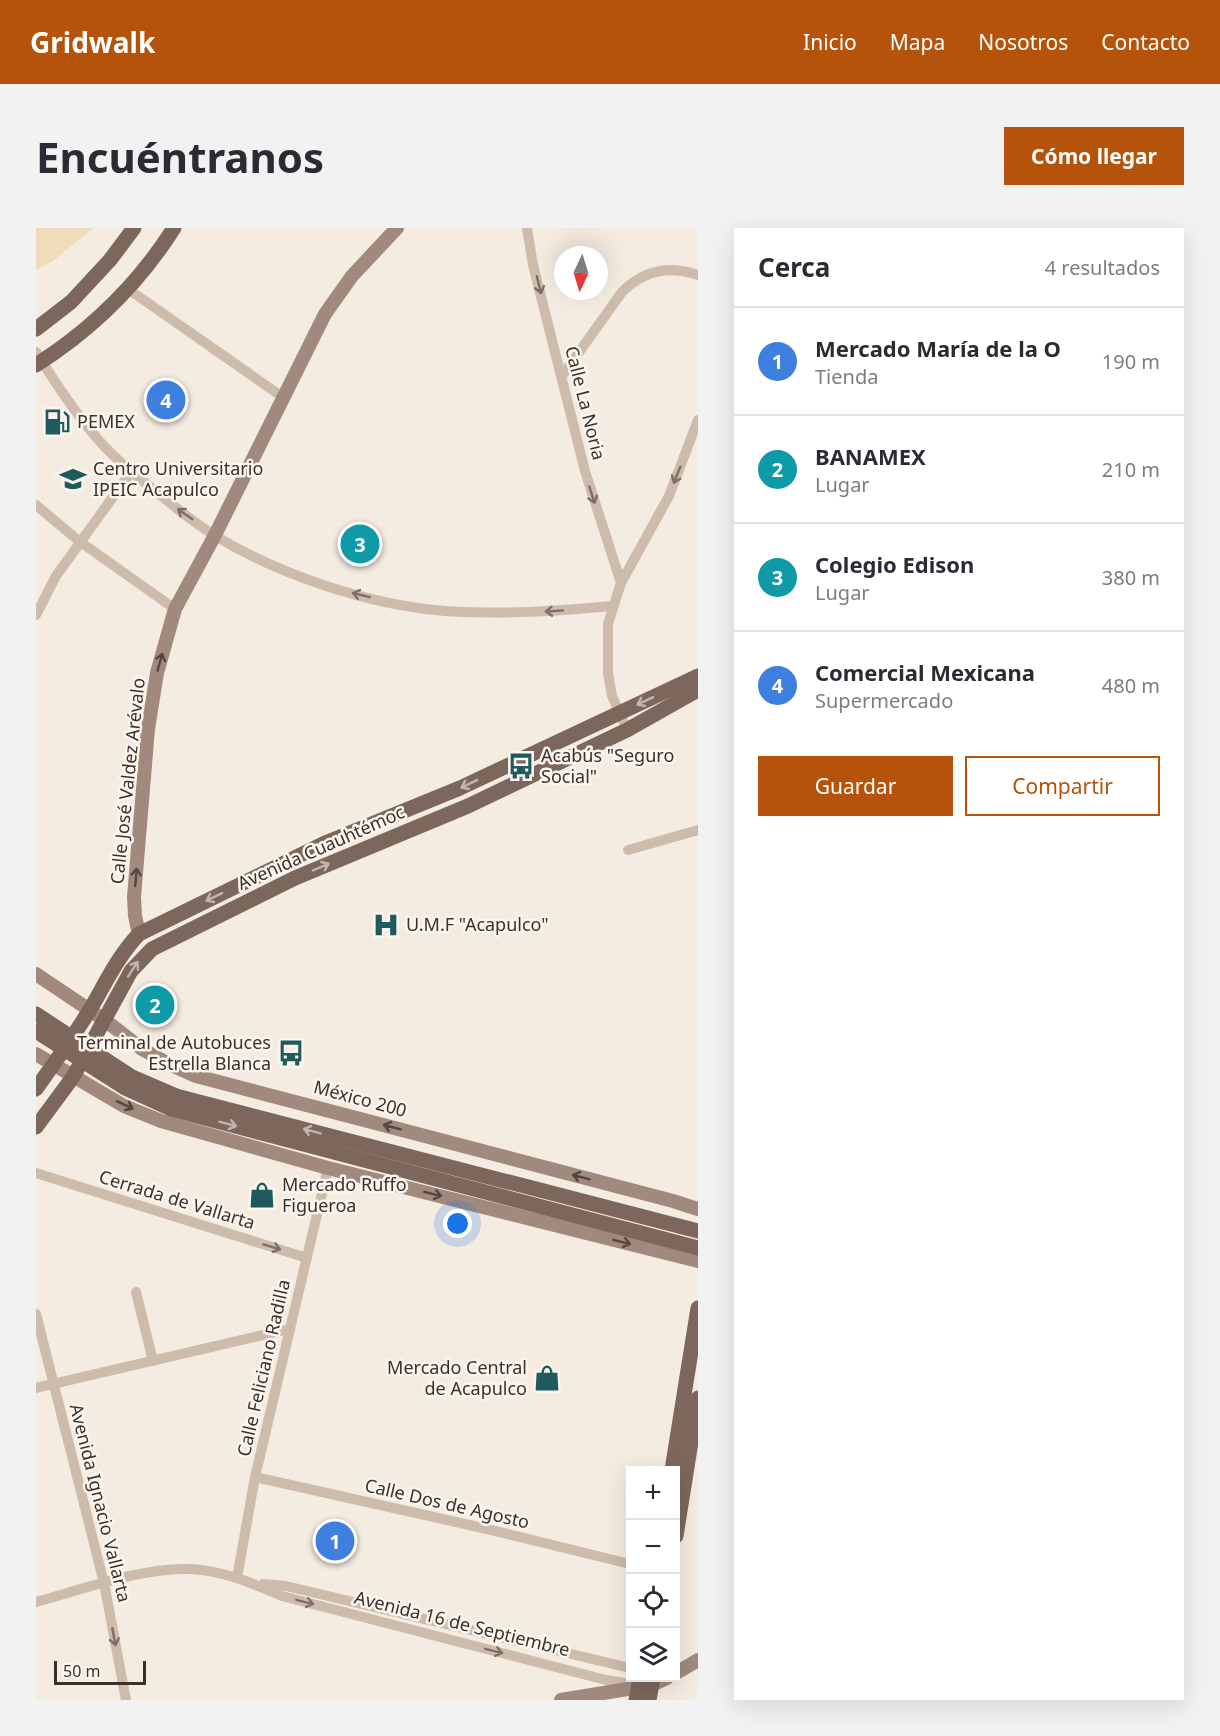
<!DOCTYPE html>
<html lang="es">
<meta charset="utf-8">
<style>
body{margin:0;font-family:"Noto Sans",sans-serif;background:#f2f2f3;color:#2b2b33}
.controls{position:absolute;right:18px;bottom:18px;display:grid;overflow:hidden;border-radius:0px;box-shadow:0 6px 24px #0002}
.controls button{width:54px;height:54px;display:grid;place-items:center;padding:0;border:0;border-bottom:2px solid #e1e1e2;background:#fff;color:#2b2b33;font:30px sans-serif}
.compass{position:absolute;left:518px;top:18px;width:54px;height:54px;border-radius:50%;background:#fff;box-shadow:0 6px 24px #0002;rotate:184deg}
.scale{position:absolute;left:18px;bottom:15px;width:92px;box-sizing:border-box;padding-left:6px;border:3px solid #3b302b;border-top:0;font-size:16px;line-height:21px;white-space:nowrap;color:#3b302b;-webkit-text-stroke:4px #fbf5ee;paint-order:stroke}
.you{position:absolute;left:422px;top:996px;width:21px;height:21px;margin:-15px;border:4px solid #fff;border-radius:50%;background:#1a73e8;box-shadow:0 0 0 9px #1a73e833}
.badge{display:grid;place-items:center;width:39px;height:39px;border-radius:50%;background:#b45309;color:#fff;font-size:20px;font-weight:700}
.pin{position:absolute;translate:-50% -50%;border:3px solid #fff;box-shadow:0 2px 6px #0006}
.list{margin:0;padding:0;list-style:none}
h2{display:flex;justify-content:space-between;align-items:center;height:78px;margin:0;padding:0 24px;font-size:26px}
h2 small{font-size:20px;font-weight:400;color:#7c7c81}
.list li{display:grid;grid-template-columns:39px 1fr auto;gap:18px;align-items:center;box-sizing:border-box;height:108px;padding:0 24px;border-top:2px solid #e1e1e2}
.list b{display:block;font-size:22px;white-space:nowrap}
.list p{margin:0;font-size:20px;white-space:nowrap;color:#7c7c81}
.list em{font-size:20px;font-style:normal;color:#7c7c81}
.actions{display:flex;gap:12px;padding:18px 24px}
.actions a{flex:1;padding:14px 0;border:2px solid #b45309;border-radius:0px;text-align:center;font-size:21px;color:#b45309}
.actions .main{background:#b45309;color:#fff}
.icon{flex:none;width:33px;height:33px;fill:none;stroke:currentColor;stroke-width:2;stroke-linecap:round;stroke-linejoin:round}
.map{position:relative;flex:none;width:662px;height:1472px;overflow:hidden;border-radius:0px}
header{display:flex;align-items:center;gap:36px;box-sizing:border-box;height:84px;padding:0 30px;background:#b45309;color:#fff}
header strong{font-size:28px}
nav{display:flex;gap:33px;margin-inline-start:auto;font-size:21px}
.intro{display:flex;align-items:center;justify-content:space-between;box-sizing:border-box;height:144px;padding:0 36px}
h1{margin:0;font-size:42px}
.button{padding:15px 27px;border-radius:0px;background:#b45309;color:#fff;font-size:21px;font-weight:700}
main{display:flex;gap:36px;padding:0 36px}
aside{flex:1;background:#fff;border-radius:0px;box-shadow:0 6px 24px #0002}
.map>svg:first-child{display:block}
.sand{fill:#efdcb8}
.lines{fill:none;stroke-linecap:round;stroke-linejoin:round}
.street{stroke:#cdbbac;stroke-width:10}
.secondary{stroke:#a18a7d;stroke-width:14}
.primary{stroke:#7d675c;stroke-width:15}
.primary-bridge{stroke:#7d675c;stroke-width:15}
.oneway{stroke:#7d6f65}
.oneway2{stroke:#544640}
.oneway3{stroke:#c2b5ac}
.labels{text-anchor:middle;stroke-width:5;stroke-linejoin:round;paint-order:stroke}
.street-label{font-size:18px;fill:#3b302b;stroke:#fbf5ee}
.poi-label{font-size:18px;fill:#3b302b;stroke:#fbf5ee;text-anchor:start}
</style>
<header>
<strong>Gridwalk</strong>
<nav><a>Inicio</a><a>Mapa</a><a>Nosotros</a><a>Contacto</a></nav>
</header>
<div class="intro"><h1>Encuéntranos</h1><a class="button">Cómo llegar</a></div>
<main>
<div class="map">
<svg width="662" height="1472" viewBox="0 0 662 1472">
<rect width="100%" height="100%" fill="#f4ebe1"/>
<polygon class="sand" points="0,0 57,0 17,33 0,42"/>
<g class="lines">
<g class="street">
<polyline points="491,0 497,37 549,243 585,355"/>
<polyline points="92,61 248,170"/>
<path d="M0,124C18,153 37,182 60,209C75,227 94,243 113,258C134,275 155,293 178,307C243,347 333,377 409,383C465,387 521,383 577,378"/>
<path d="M526,148L586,64C608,42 633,37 662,47"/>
<polyline points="0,277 43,313 139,381"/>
<polyline points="0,387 20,348 95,244"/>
<polyline points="591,502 576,468 572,445 572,396 585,355 633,268 662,192"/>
<polyline points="592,622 662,602"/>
<polyline points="0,945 271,1030"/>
<polyline points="100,1064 117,1133"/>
<polyline points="0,1086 68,1355 90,1472"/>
<polyline points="0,1160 253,1101"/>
<polyline points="219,1249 451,1301 594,1336"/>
<polyline points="201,1350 219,1249 292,940"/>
<polyline points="227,1356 250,1358 594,1440"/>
<path d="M0,1374C44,1362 108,1339 153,1341C186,1342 216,1355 246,1368L570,1452L600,1457"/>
</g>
<g class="secondary">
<polyline points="103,706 99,688 98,669 112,501 121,445 139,381 179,307 289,86 316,48 361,0"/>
<polyline points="0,746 70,793 106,821 131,835 160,848 637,973 662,981"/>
<polyline points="0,826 88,878 125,893 292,940 662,1033"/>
<polyline points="640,1445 662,1432"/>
<polyline points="525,1472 616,1457 631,1450"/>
</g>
<g class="primary">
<polyline points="0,101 35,74 74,32 98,0"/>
<path d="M0,137C55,102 103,55 138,0"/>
<path d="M0,861C19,834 38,808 55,780C70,754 82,728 103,706L287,616L424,560L662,448"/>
<polyline points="140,868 662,1003"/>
<polyline points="135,881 662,1020"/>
<polyline points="0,899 37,849 95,743 116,721 259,650 432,578 591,502 662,462"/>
<polyline points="636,1242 662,1080"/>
<polyline points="640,1308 662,1170"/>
<polyline points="600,1472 604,1450"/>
<polyline points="613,1472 617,1450"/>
</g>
<g class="primary-bridge">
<polyline points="0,786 96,849 140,868"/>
<polyline points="0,803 89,860 135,881"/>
</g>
</g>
<defs><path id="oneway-shaft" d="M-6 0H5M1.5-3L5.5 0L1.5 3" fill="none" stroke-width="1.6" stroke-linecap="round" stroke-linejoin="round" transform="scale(1.5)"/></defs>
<g class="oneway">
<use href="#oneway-shaft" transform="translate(503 57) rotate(76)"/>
<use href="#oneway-shaft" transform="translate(641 247) rotate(112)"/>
<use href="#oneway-shaft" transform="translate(556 267) rotate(72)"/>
<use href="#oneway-shaft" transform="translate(149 286) rotate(-145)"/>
<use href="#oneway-shaft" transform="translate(325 367) rotate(-166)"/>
<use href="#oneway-shaft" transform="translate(518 383) rotate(176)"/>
<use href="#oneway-shaft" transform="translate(236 1019) rotate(17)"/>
<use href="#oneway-shaft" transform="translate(269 1374) rotate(14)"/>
<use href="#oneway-shaft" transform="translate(78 1409) rotate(79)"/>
<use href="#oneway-shaft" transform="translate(458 1423) rotate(14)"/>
</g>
<g class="oneway2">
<use href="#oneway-shaft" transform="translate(124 434) rotate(-74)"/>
<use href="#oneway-shaft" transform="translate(100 649) rotate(-85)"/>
<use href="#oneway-shaft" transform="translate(89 877) rotate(25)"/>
<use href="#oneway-shaft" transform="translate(356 899) rotate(-165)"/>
<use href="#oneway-shaft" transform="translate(545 949) rotate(-165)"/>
<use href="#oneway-shaft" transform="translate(397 966) rotate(14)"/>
<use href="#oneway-shaft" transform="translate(586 1014) rotate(14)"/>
</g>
<g class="oneway3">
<use href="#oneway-shaft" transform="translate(609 473) rotate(155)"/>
<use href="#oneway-shaft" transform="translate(433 556) rotate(155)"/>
<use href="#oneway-shaft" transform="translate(285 639) rotate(-23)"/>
<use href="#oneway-shaft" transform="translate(178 669) rotate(154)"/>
<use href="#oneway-shaft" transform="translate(97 741) rotate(-57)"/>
<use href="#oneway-shaft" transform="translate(192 896) rotate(15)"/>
<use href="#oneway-shaft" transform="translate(276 903) rotate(-165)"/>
</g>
<defs>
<g id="fuel-bare" transform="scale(2.07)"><path d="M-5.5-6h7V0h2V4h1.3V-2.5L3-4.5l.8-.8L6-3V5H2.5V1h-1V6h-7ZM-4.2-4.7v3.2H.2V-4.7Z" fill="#1f5a5e" stroke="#fbf5ee" stroke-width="2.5" paint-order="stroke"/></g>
<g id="school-bare" transform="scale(2.07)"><path d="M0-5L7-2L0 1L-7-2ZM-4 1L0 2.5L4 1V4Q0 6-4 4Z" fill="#1f5a5e" stroke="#fbf5ee" stroke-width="2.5" paint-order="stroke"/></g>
<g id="bus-bare" transform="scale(2.07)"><path d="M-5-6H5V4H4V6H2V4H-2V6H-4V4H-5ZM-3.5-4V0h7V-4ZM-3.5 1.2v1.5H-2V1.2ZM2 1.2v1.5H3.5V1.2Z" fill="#1f5a5e" stroke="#fbf5ee" stroke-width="2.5" paint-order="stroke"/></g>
<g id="hospital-bare" transform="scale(2.07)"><path d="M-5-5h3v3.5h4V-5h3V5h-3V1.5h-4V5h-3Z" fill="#1f5a5e" stroke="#fbf5ee" stroke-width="2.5" paint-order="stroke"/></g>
<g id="shop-bare" transform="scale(2.07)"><path d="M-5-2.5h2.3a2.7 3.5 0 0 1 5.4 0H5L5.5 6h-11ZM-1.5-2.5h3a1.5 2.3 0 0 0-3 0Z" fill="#1f5a5e" stroke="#fbf5ee" stroke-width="2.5" paint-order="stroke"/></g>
</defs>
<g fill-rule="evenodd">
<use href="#fuel-bare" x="21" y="194"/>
<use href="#school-bare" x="37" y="251"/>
<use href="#bus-bare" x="485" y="538"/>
<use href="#hospital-bare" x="350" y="697"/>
<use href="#bus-bare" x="255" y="825"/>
<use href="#shop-bare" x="226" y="967"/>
<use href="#shop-bare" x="511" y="1150"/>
</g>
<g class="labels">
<g class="street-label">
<text transform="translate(549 175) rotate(76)" y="6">Calle La Noria</text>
<text transform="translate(92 553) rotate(-84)" y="6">Calle José Valdez Arévalo</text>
<text transform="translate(285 620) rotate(-24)" y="6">Avenida Cuauhtémoc</text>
<text transform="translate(324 871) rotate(15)" y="6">México 200</text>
<text transform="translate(141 972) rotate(17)" y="6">Cerrada de Vallarta</text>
<text transform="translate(228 1140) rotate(-77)" y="6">Calle Feliciano Radilla</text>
<text transform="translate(64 1275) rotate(76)" y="6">Avenida Ignacio Vallarta</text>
<text transform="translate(411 1276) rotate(13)" y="6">Calle Dos de Agosto</text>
<text transform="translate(426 1396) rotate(14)" y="6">Avenida 16 de Septiembre</text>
</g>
<g class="poi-label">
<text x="41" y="200">PEMEX</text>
<text x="57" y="247">Centro Universitario<tspan x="57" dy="21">IPEIC Acapulco</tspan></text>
<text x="505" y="534">Acabús "Seguro<tspan x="505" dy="21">Social"</tspan></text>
<text x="370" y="703">U.M.F "Acapulco"</text>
<text x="235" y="821" text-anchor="end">Terminal de Autobuces<tspan x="235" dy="21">Estrella Blanca</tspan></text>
<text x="246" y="963">Mercado Ruffo<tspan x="246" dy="21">Figueroa</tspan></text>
<text x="491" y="1146" text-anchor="end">Mercado Central<tspan x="491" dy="21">de Acapulco</tspan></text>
</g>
</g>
</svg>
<div class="controls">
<button>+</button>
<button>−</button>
<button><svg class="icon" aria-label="locate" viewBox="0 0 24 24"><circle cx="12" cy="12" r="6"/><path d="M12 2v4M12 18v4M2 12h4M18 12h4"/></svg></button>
<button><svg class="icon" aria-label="layers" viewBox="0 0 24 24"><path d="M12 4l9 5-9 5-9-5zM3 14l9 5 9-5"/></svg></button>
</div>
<svg class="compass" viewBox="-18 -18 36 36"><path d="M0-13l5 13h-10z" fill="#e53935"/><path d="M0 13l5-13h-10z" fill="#7c7c81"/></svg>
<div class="scale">50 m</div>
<div class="you"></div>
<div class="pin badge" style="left:299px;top:1313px;background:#3f7fe0">1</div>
<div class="pin badge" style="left:119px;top:777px;background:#0f9aa8">2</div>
<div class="pin badge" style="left:324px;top:316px;background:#0f9aa8">3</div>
<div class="pin badge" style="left:130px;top:172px;background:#3f7fe0">4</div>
</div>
<aside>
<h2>Cerca<small>4 resultados</small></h2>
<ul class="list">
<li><span class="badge" style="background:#3f7fe0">1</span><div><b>Mercado María de la O</b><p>Tienda</p></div><em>190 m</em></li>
<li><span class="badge" style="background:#0f9aa8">2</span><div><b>BANAMEX</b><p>Lugar</p></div><em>210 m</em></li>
<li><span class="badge" style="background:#0f9aa8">3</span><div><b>Colegio Edison</b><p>Lugar</p></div><em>380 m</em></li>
<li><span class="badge" style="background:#3f7fe0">4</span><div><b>Comercial Mexicana</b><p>Supermercado</p></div><em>480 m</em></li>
</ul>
<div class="actions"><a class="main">Guardar</a><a>Compartir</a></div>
</aside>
</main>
